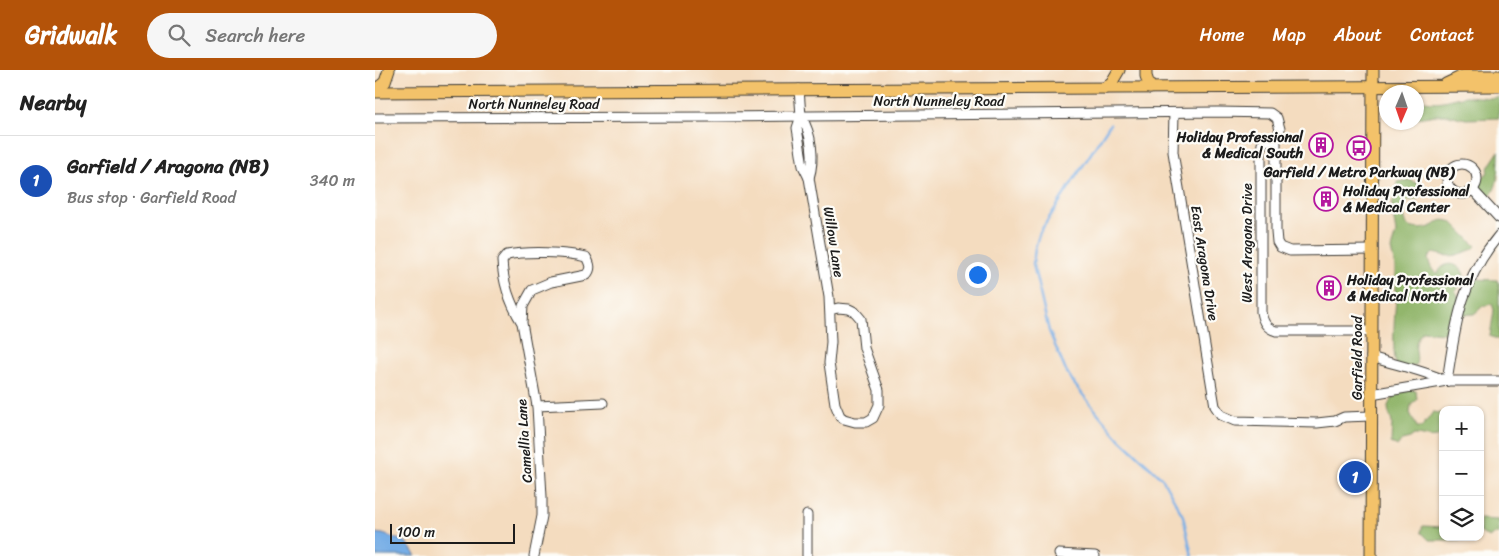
<!DOCTYPE html>
<meta charset="utf-8">
<style>
body{margin:0;font-family:Sriracha,sans-serif;background:#f6f6f6;color:#222}
.controls{position:absolute;right:15px;bottom:15px;display:grid;overflow:hidden;border-radius:10px;box-shadow:0 1px 4px #0004}
.controls button{width:45px;height:45px;display:grid;place-items:center;padding:0;border:0;border-bottom:1px solid #e0e0e0;background:#fff;color:#222;font:25px sans-serif}
.compass{position:absolute;left:1004px;top:15px;width:45px;height:45px;border-radius:50%;background:#fff;box-shadow:0 1px 4px #0004;rotate:182deg}
.scale{position:absolute;left:15px;bottom:12px;width:125px;box-sizing:border-box;padding-left:5px;border:2px solid #1c1c1c;border-top:0;font-size:14px;line-height:18px;white-space:nowrap;color:#1c1c1c;-webkit-text-stroke:4px #fdfcf7;paint-order:stroke}
.you{position:absolute;left:602px;top:204px;width:18px;height:18px;margin:-12px;border:4px solid #fff;border-radius:50%;background:#1a73e8;box-shadow:0 0 0 8px #1a73e833}
.badge{display:grid;place-items:center;width:32px;height:32px;border-radius:50%;background:#b45309;color:#fff;font-size:16px;font-weight:700}
.pin{position:absolute;translate:-50% -50%;border:2px solid #fff;box-shadow:0 1px 5px #0006}
.list{margin:0;padding:0;list-style:none}
h2{display:flex;justify-content:space-between;align-items:center;height:65px;margin:0;padding:0 20px;font-size:21px}
h2 small{font-size:16px;font-weight:400;color:#767676}
.list li{display:grid;grid-template-columns:32px 1fr auto;gap:15px;align-items:center;box-sizing:border-box;height:90px;padding:0 20px;border-top:1px solid #e0e0e0}
.list b{display:block;font-size:19px;white-space:nowrap}
.list p{margin:0;font-size:16px;white-space:nowrap;color:#767676}
.list em{font-size:16px;font-style:normal;color:#767676}
.icon{flex:none;width:28px;height:28px;fill:none;stroke:currentColor;stroke-width:2;stroke-linecap:round;stroke-linejoin:round}
.map{position:relative;flex:none;width:1124px;height:486px;overflow:hidden}
header{display:flex;align-items:center;gap:30px;box-sizing:border-box;height:70px;padding:0 25px;background:#b45309;color:#fff}
header strong{font-size:24px}
nav{display:flex;gap:28px;margin-inline-start:auto;font-size:18px}
.search{width:350px;height:45px;background:#f6f6f6;display:flex;align-items:center;gap:12px;box-sizing:border-box;padding:0 18px;border-radius:28px;color:#767676;font-size:19px}
main{display:flex}
aside{flex:1;background:#fff}
.map>svg:first-child{display:block}
.forest{fill:#92b66c;stroke:#576944}
.water{fill:#77aee6;stroke:#4a6581}
.lines{fill:none;stroke-linecap:round;stroke-linejoin:round}
.stream{stroke:#77aee6;stroke-width:2.5}
.minor-casing{stroke:#3c3934;stroke-width:11}
.major-casing{stroke:#3c3934;stroke-width:13}
.minor{stroke:#fff;stroke-width:9}
.major{stroke:#f3c26a;stroke-width:11}
.labels{text-anchor:middle;stroke-width:4.5;stroke-linejoin:round;paint-order:stroke}
.street-label{font-size:14px;fill:#1c1c1c;stroke:#fdfcf7}
.poi-label{font-size:14px;font-weight:bold;fill:#1c1c1c;stroke:#fdfcf7;text-anchor:start}
</style>
<header>
<strong>Gridwalk</strong>
<div class="search"><svg class="icon" aria-label="search" viewBox="0 0 24 24"><circle cx="10" cy="10" r="6"/><path d="M15 15l6 6"/></svg>Search here</div>
<nav><a>Home</a><a>Map</a><a>About</a><a>Contact</a></nav>
</header>
<main>
<aside>
<h2>Nearby<small></small></h2>
<ul class="list">
<li><span class="badge" style="background:#1a4fb4">1</span><div><b>Garfield / Aragona (NB)</b><p>Bus stop · Garfield Road</p></div><em>340 m</em></li>
</ul>
</aside>
<div class="map">
<svg width="1124" height="486" viewBox="0 0 1124 486">
<rect width="100%" height="100%" fill="#fdfcf7"/>
<filter id="ink" filterUnits="userSpaceOnUse"><feTurbulence type="fractalNoise" baseFrequency=".02" numOctaves="2"/><feDisplacementMap in="SourceGraphic" scale="10" xChannelSelector="R" yChannelSelector="G"/><feConvolveMatrix kernelMatrix="1 2 1 2 8 2 1 2 1" color-interpolation-filters="sRGB"/></filter>
<filter id="wash" filterUnits="userSpaceOnUse"><feTurbulence type="fractalNoise" baseFrequency=".0096" numOctaves="4" result="noise"/><feDisplacementMap in="SourceGraphic" scale="20" xChannelSelector="R" yChannelSelector="G"/><feGaussianBlur stdDeviation="1.12" result="paint"/><feColorMatrix in="noise" values="0 0 0 0 0 0 0 0 0 0 0 0 0 0 0 0 0 1.4 0 .05"/><feComposite in="paint" operator="in"/></filter>
<g filter="url(#wash)">
<rect width="100%" height="100%" fill="#f4dcbf"/>
<g class="forest">
<path d="M1091,26L1115,28L1124,27V48L1091,49L1074,45H1061L1042,48V27C1057,37 1074,29 1091,26Z"/>
<path d="M1124,81C1124,95 1124,129 1108,128L1103,121L1106,108L1112,104L1114,96Z"/>
<path d="M1034,110L1046,115L1048,122C1045,129 1041,131 1034,130C1027,136 1027,148 1031,155C1038,159 1046,160 1055,157C1065,154 1062,147 1077,152L1101,176C1098,180 1095,180 1090,182C1075,187 1075,187 1058,183L1053,188C1054,194 1058,204 1063,203C1073,183 1098,202 1086,215C1084,217 1082,219 1080,221L1083,227H1086L1100,209L1122,210L1124,212V270L1115,266L1119,240L1117,234L1108,236L1099,244L1085,245L1079,258L1068,263L1048,261C1035,276 1044,281 1041,295L1024,300C1015,289 1020,244 1021,228L1020,224V197L1016,179L1021,163L1017,138V133L1022,125V112Z"/>
<path d="M1024,317L1041,321L1042,330L1036,335L1035,343L1042,357H1047L1058,342L1067,343L1068,363C1058,372 1050,365 1039,365L1035,368L1027,370L1023,376L1016,373C1016,366 1017,360 1017,353C1016,347 1013,343 1013,337C1014,329 1023,327 1024,317Z"/>
<polygon points="1105,449 1124,450 1124,464 1119,464 1114,468 1105,462"/>
<polygon points="1048,456 1068,457 1068,467 1093,467 1090,470 1054,470 1046,462"/>
</g>
<polygon class="water" points="0,463 8,464 31,472 41,486 0,486"/>
<g class="lines">
<polyline class="stream" points="735,54 665,162 660,178 658,194 674,261 690,299 700,315 726,347 745,369 787,408 808,446 817,486"/>
</g>
</g>
<g filter="url(#ink)">
<g class="lines">
<g class="minor-casing">
<g id="minor">
<path d="M424,19L426,46L422,58L428,96L434,108C440,89 437,64 426,46"/>
<polyline points="799,43 798,82 840,336 846,345 860,351 942,353 960,351 969,347 996,346"/>
<polyline points="0,48 341,47 843,42 895,43 902,48 905,59 901,69 901,161 902,172 905,177 915,181 998,180"/>
<path d="M901,69L890,71L887,74L886,81V242C888,252 891,258 901,261H997"/>
<circle cx="1087" cy="109" r="15"/>
<polyline points="434,108 454,227 456,272 454,293 460,334 465,346 469,349 480,352 491,352 498,348 504,335 504,320 489,278 486,249 480,242 474,239 463,238 455,240"/>
<polyline points="1098,120 1124,148"/>
<path d="M147,253C136,235 128,213 127,191L132,185C153,181 190,182 211,187C215,194 217,199 211,205L176,212L157,220L148,236L147,253L162,336L167,427V446L159,486"/>
<path d="M996,287C1021,295 1047,300 1072,311"/>
<path d="M1072,311C1081,253 1085,212 1124,165"/>
<polyline points="996,324 1072,311 1124,311"/>
<polyline points="162,336 228,333"/>
<polyline points="432,445 432,486"/>
<polyline points="684,484 720,486"/>
</g>
</g>
<g class="major-casing">
<g id="major">
<polyline points="771,0 771,6 775,18"/>
<polyline points="1071,14 1088,6 1124,6"/>
<polyline points="730,18 737,12 744,0"/>
<polyline points="0,20 10,12 14,0"/>
<polyline points="0,22 1124,16"/>
<polyline points="996,486 998,0"/>
</g>
</g>
<use href="#minor" class="minor"/>
<use href="#major" class="major"/>
</g>
</g>
<defs>
<g id="building-ring" transform="scale(1.25)"><circle r="9.5" fill="#fdfcf7" stroke="#b5179e" stroke-width="1.5"/><path d="M-4-6H4V6H1V3H-1V6H-4ZM-2.5-4.3h1.7v1.8h-1.7ZM.8-4.3h1.7v1.8H.8ZM-2.5-1h1.7V.8h-1.7ZM.8-1h1.7V.8H.8Z" fill="#b5179e"/></g>
<g id="bus-ring" transform="scale(1.25)"><circle r="9.5" fill="#fdfcf7" stroke="#b5179e" stroke-width="1.5"/><path d="M-5-6H5V4H4V6H2V4H-2V6H-4V4H-5ZM-3.5-4V0h7V-4ZM-3.5 1.2v1.5H-2V1.2ZM2 1.2v1.5H3.5V1.2Z" fill="#b5179e"/></g>
</defs>
<g fill-rule="evenodd">
<use href="#building-ring" x="946" y="75"/>
<use href="#bus-ring" x="984" y="78"/>
<use href="#building-ring" x="951" y="129"/>
<use href="#building-ring" x="954" y="218"/>
</g>
<g class="labels">
<g class="street-label">
<text x="564" y="36">North Nunneley Road</text>
<text x="159" y="39">North Nunneley Road</text>
<text transform="translate(459 172) rotate(81)" y="5">Willow Lane</text>
<text transform="translate(872 173) rotate(-90)" y="5">West Aragona Drive</text>
<text transform="translate(830 193) rotate(81)" y="5">East Aragona Drive</text>
<text transform="translate(982 288) rotate(-90)" y="5">Garfield Road</text>
<text transform="translate(149 371) rotate(-94)" y="5">Camellia Lane</text>
</g>
<g class="poi-label">
<text x="928" y="72" text-anchor="end">Holiday Professional<tspan x="928" dy="16">&amp; Medical South</tspan></text>
<text x="984" y="107" text-anchor="middle">Garfield / Metro Parkway (NB)</text>
<text x="968" y="126">Holiday Professional<tspan x="968" dy="16">&amp; Medical Center</tspan></text>
<text x="972" y="215">Holiday Professional<tspan x="972" dy="16">&amp; Medical North</tspan></text>
</g>
</g>
</svg>
<div class="controls">
<button>+</button>
<button>−</button>
<button><svg class="icon" aria-label="layers" viewBox="0 0 24 24"><path d="M12 4l9 5-9 5-9-5zM3 14l9 5 9-5"/></svg></button>
</div>
<svg class="compass" viewBox="-18 -18 36 36"><path d="M0-13l5 13h-10z" fill="#e53935"/><path d="M0 13l5-13h-10z" fill="#767676"/></svg>
<div class="scale">100 m</div>
<div class="you"></div>
<div class="pin badge" style="left:980px;top:407px;background:#1a4fb4">1</div>
</div>
</main>
